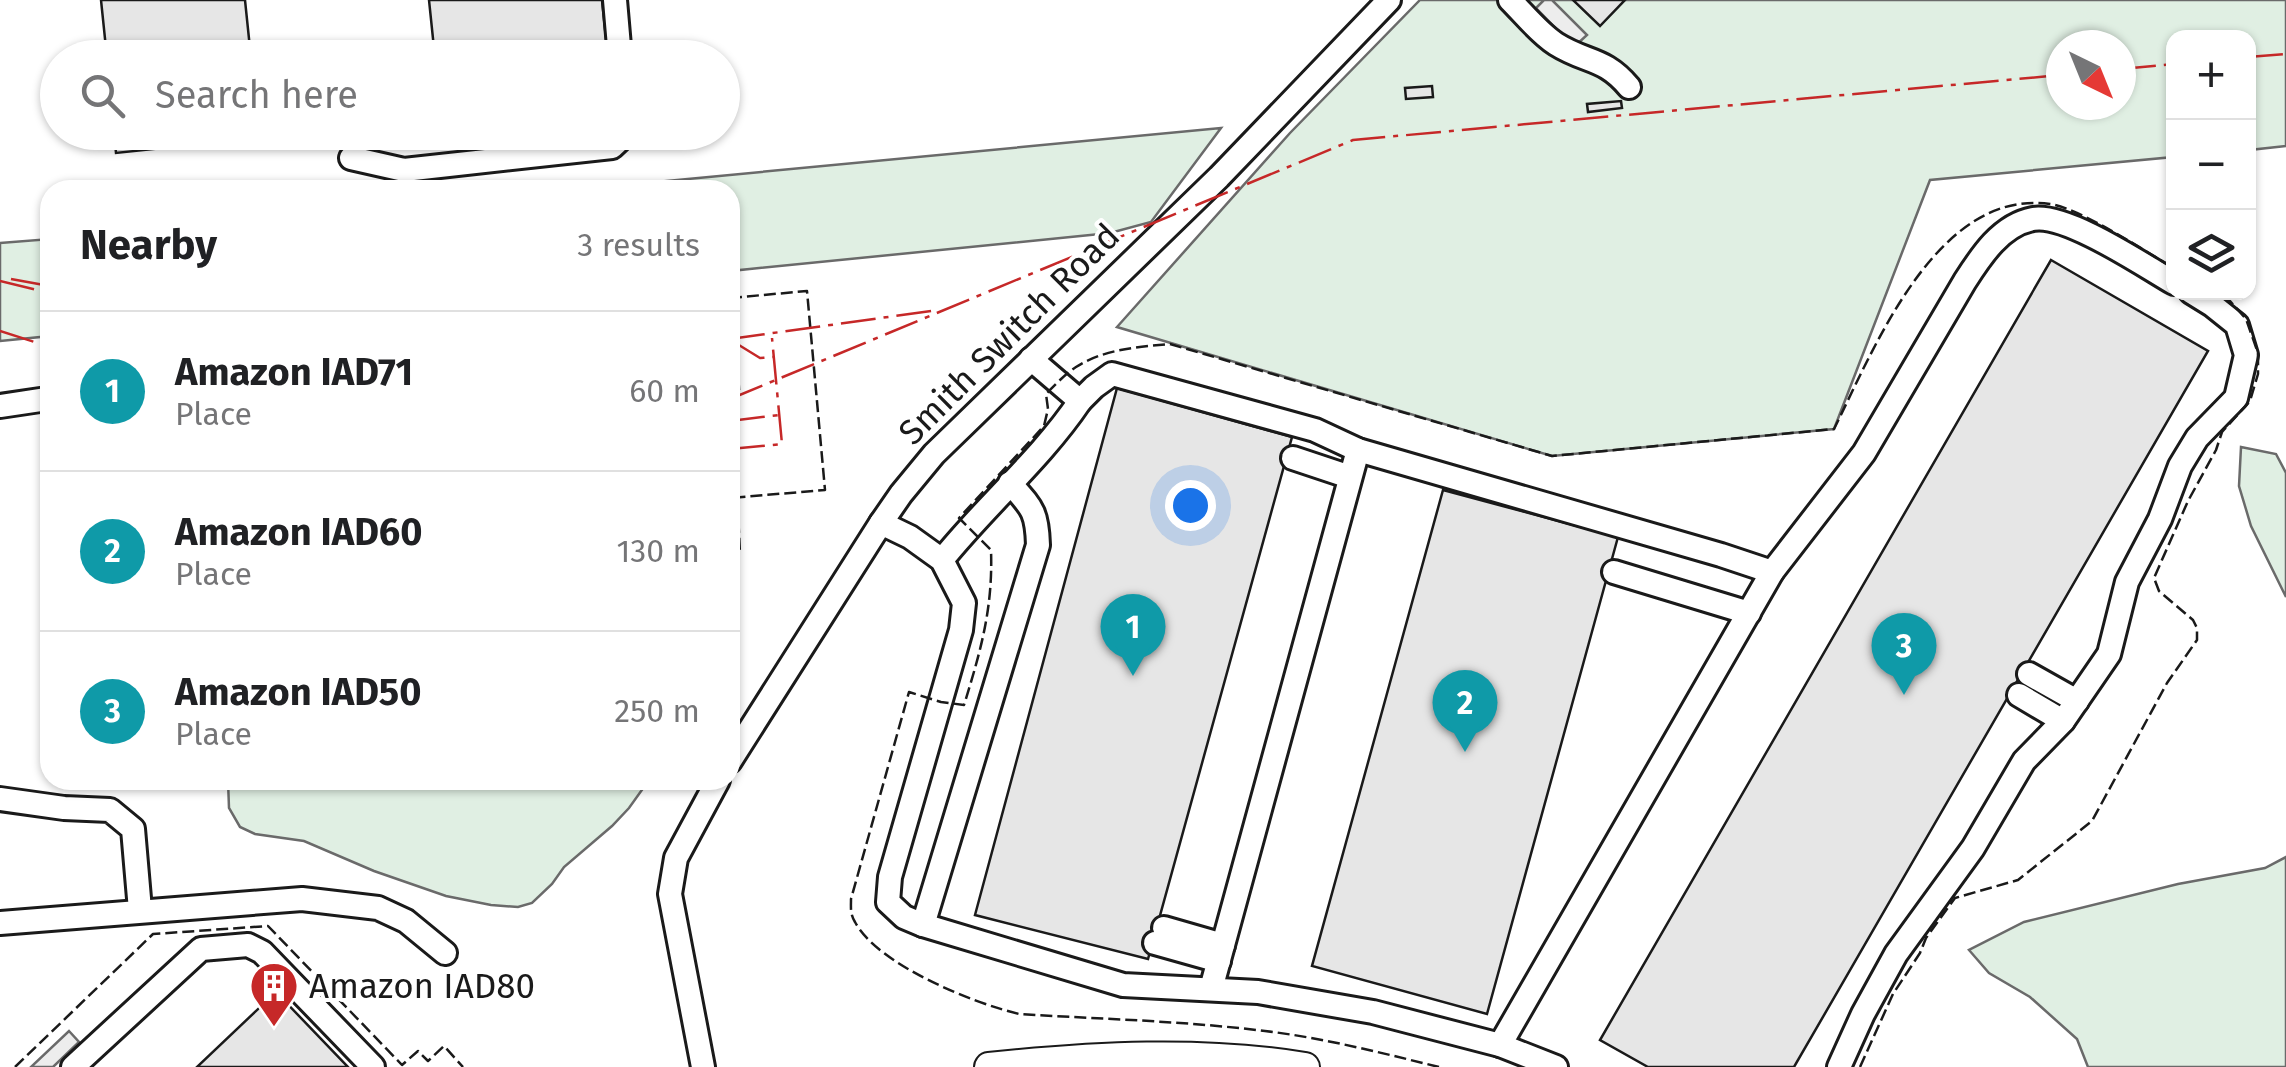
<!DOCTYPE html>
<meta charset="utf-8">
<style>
body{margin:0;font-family:"Fira Sans",sans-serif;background:#f2f2f2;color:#202124}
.controls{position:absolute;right:30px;top:30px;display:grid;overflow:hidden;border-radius:20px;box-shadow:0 2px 8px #0004}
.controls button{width:90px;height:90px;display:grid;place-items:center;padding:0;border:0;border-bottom:2px solid #e0e0e0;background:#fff;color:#202124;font:50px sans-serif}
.compass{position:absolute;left:2046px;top:30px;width:90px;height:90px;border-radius:50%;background:#fff;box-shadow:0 2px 8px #0004;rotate:137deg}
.you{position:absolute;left:1190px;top:505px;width:35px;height:35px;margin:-25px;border:8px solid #fff;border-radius:50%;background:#1a73e8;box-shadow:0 0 0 15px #1a73e833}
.badge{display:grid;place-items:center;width:65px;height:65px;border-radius:50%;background:#db2777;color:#fff;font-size:32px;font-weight:700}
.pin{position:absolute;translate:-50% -82px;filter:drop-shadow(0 2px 5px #0008)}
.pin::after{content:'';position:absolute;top:52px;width:35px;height:30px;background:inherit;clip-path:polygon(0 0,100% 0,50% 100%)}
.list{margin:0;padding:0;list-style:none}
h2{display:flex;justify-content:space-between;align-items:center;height:130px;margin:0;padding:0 40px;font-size:42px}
h2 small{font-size:32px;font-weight:400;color:#757577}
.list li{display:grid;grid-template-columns:65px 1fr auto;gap:30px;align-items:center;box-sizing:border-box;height:160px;padding:0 40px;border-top:2px solid #e0e0e0}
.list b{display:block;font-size:38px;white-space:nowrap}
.list p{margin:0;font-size:32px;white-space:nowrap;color:#757577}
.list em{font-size:32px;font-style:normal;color:#757577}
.icon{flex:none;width:55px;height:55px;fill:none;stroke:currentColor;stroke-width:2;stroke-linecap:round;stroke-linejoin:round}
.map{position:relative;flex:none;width:2286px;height:1067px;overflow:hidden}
.search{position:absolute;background:#fff;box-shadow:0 2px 8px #0004;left:40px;top:40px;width:700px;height:110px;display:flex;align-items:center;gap:25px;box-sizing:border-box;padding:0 35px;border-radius:55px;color:#757577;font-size:38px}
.panel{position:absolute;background:#fff;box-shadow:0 2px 8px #0004;left:40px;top:180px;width:700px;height:610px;border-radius:30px}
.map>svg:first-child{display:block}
.green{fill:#e0efe3;stroke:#6a6a6a;stroke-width:2.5;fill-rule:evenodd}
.parking{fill:#ededed;stroke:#6a6a6a;stroke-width:2.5}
.building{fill:#e6e6e6;stroke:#1a1a1a;stroke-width:2.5}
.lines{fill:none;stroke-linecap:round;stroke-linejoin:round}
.minor-casing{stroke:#1a1a1a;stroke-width:28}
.major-casing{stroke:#1a1a1a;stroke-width:32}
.minor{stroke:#fff;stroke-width:22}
.major{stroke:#fff;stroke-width:28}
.fence{stroke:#1a1a1a;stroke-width:2.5;stroke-dasharray:12 5;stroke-linecap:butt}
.power{stroke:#c62828;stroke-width:2.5;stroke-dasharray:35 8 5 8;stroke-linecap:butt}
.labels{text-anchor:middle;stroke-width:8;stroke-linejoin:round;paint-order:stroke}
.street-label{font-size:35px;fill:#1a1a1a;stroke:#fff}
.poi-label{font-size:35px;fill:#1a1a1a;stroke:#fff;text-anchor:start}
</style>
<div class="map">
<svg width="2286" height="1067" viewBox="0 0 2286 1067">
<rect width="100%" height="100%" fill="#fff"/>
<g class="green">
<path d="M1420,0H2286V146L2249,150L2248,38H2174L2173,157L1930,180L1834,429L1552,456L1117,327L1290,133ZM2061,45H2121V105H2061Z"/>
<polygon points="1221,128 1151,222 1110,233 730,271 730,190 572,190"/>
<polygon points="50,239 50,336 0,341 0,243"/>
<polygon points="2241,447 2276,454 2286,473 2286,597 2251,526 2239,486"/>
<polygon points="228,780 649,780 629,808 612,826 564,867 552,884 532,903 518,907 491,905 446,896 374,871 304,841 255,834 240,827 229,808"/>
<polygon points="2286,857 2286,1067 2088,1067 2077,1039 2030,997 1989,973 1969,950 2024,922 2178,884 2265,868"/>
</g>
<g class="parking">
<polygon points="1544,0 1552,0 1587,35 1574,47 1536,8"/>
<polygon points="69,1031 79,1042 53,1067 31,1067"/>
</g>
<g class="building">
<polygon points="101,0 245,0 251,58 107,58"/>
<polygon points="429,0 602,0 608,58 435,58"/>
<polygon points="1573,0 1625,0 1600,26"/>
<polygon points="1432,86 1433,97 1406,99 1405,88"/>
<polygon points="1621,101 1622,108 1588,112 1587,104"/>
<polygon points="114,132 258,132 259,138 116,153"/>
<polygon points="2051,260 2208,351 1794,1067 1648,1067 1600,1040"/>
<polygon points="730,370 738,370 739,389 730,390"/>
<polygon points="1117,388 1292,437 1148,959 975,915"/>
<polygon points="1443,490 1618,537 1487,1014 1312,966"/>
<polygon points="276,992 348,1067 197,1067"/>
</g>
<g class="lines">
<g class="minor-casing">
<g id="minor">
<polyline points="615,0 620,58"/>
<path d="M1510,0C1524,14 1539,33 1556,44C1586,63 1604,57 1629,87"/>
<polyline points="351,158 404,170 612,147 628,132"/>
<path d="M1031,359L1080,401L1094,387L1112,374L1315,430L1358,450L1721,555L1772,572L1864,453L1965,281C1981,256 2001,225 2033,219C2066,213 2143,265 2174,283"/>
<polyline points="0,406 47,399"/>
<polyline points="1293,458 1350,477"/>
<polyline points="881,523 910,537 942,560 964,603 961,630 890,877 888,902 904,917 923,925 1123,985 1258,992 1373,1012 1500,1045 1556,1067"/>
<path d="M942,560C986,505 1041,459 1080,401"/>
<polyline points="1614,572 1749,613"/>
<polyline points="2029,674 2077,701"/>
<polyline points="2019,695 2063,721"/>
<polyline points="730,761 881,523 901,494 934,454 1219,177 1389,0"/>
<polyline points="0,799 64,808 110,810 133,829 140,910"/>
<polyline points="0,923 302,899 378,908 406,921 445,953"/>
<path d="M923,925L1038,545C1037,511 1032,508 1010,483"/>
<polyline points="1164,928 1223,945"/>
<polyline points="1155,943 1219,961"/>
<polyline points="1211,989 1358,450"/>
<polyline points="1500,1045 1772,572"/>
<polyline points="73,1067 201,949 248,945 262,952 373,1067"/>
<polyline points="703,1067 670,894 676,858 718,780"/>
<polyline points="1839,1067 1863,1014 1896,954 1973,848 2024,761 2063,721 2109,654 2127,582 2160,519 2180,466 2197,438 2236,398 2246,355 2237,325 2212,305 2191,292"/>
</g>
</g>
<g class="major-casing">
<path id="major" d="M989,1067C1094,1056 1200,1050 1305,1067"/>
</g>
<use href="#minor" class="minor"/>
<use href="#major" class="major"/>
<g class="fence">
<polyline points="730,298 807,291 825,490 730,498"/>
<polyline points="730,513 738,512 740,554 730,554"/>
<polyline points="15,1067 153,934 268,926 402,1065 418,1051 428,1061 444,1046 463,1067"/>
<path d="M1439,1067C1382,1053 1324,1038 1265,1031C1184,1021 1101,1019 1019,1014C973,1003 878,965 855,922C850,914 851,908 851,899L909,692L941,702L964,705C981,650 993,608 991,550L959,518L1044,426L1048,409L1046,394C1055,385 1065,374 1076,367C1104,349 1138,347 1170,344L1552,456L1834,429C1874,349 1937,188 2050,204C2082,209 2144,251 2174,268"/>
<polyline points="1860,1067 1893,994 1920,953 1926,938 1955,898 2018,880 2092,821 2167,683 2197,640 2197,628 2193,620 2159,591 2154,578 2188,501 2216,450 2222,432 2250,401 2258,374 2258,353 2246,319 2230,301 2215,292"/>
</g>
<g class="power">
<polyline points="2248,57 2286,54"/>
<polyline points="2121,69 2174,64"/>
<polyline points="11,279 50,286"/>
<polyline points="0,281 50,293"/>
<polyline points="0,331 50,347"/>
<polyline points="730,339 938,310"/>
<polyline points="734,342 760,358 774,357"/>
<polyline points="730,399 1353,140 2061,75"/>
<polyline points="730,421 779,415"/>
<polyline points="730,449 782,444 772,338"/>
</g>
</g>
<defs>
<g id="building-pin" transform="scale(2.5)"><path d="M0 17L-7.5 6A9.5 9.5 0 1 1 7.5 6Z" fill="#c62828" stroke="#fff"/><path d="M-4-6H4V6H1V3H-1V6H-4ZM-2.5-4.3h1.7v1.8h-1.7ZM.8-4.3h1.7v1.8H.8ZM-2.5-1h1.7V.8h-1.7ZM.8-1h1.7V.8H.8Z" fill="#fff"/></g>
</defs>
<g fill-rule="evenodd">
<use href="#building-pin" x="274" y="986"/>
</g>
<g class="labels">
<g class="street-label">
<text transform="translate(1009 334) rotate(-45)" y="12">Smith Switch Road</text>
</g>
<g class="poi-label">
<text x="309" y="998">Amazon IAD80</text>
</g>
</g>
</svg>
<div class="controls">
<button>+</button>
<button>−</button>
<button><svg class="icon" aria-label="layers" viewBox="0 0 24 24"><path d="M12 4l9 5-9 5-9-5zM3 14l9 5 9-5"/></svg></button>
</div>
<svg class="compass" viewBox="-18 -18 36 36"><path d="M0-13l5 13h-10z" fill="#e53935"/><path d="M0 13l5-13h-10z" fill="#757577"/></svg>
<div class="you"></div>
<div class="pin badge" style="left:1133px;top:676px;background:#0f9aa8">1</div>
<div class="pin badge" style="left:1465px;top:752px;background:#0f9aa8">2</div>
<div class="pin badge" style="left:1904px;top:695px;background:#0f9aa8">3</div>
<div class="search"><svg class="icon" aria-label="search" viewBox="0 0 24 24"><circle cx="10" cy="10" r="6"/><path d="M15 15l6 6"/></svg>Search here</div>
<section class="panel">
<h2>Nearby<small>3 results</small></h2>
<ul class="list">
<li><span class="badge" style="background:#0f9aa8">1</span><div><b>Amazon IAD71</b><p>Place</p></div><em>60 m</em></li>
<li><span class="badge" style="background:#0f9aa8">2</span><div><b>Amazon IAD60</b><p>Place</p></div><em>130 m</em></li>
<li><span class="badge" style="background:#0f9aa8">3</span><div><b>Amazon IAD50</b><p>Place</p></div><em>250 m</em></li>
</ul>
</section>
</div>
